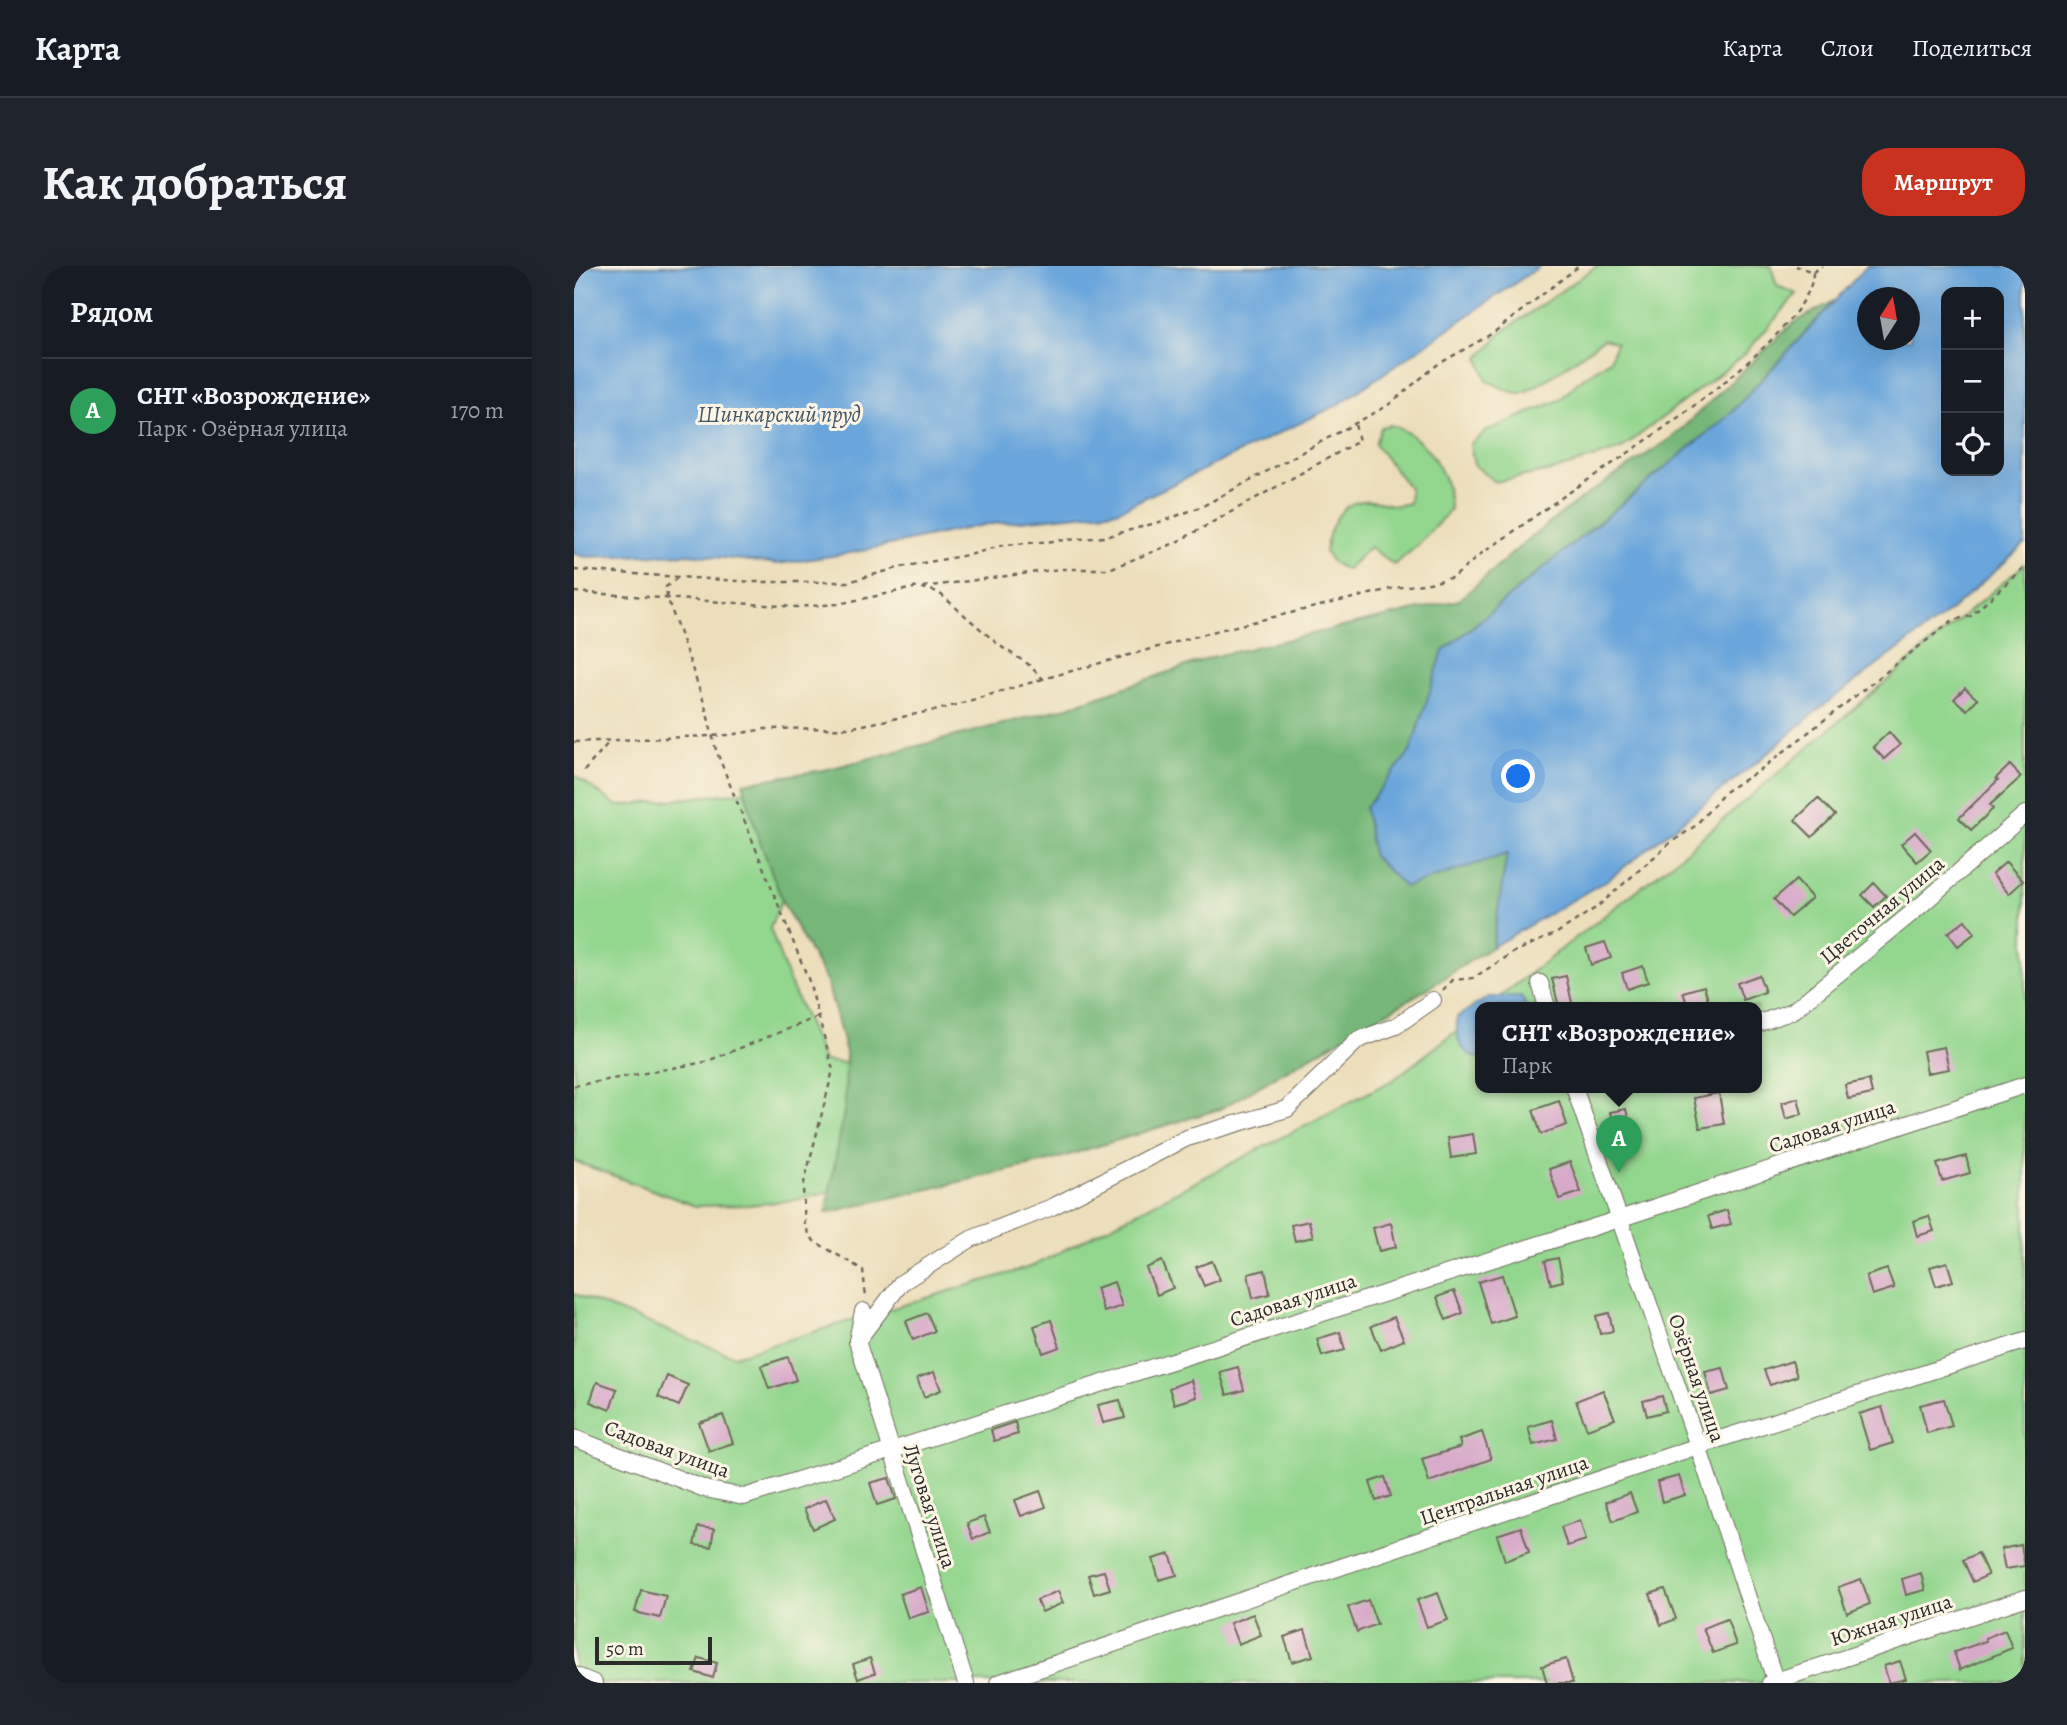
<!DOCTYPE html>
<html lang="ru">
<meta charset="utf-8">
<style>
body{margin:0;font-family:Alegreya,serif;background:#20242c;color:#f1f3f6}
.controls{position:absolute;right:21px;top:21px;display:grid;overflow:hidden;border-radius:14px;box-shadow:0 7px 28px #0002}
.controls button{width:63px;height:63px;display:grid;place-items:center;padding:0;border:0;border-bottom:2px solid #363941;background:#171b24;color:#f1f3f6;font:35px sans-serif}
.compass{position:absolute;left:1283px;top:21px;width:63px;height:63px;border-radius:50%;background:#171b24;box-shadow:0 7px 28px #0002;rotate:11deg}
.scale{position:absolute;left:21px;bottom:18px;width:117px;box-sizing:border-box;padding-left:7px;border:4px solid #2b2b2b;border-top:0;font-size:19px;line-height:24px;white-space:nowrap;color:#2b2b2b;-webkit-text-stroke:5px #fcf5e5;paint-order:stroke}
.you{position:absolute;left:945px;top:511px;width:24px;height:24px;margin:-18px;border:5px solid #fff;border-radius:50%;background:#1a73e8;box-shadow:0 0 0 10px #1a73e833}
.badge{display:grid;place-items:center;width:46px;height:46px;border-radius:50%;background:#c8321e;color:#fff;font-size:23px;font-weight:700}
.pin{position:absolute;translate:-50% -58px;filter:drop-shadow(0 2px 4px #0008)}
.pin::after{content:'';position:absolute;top:37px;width:24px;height:21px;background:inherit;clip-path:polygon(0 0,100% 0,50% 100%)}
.popup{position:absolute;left:901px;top:736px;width:287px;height:91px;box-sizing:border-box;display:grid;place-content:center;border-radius:14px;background:#171b24;filter:drop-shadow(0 2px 5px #0005);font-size:23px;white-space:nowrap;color:#9ea1a6}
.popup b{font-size:26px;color:#f1f3f6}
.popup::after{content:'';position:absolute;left:50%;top:100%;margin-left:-14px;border:14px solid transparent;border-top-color:#171b24}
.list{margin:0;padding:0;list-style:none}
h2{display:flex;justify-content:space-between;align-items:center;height:91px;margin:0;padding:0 28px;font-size:30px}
h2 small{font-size:23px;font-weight:400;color:#9ea1a6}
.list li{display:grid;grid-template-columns:46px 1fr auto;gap:21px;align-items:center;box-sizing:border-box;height:105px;padding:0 28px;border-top:2px solid #363941}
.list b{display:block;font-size:26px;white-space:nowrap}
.list p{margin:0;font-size:23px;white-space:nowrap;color:#9ea1a6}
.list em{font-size:23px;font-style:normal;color:#9ea1a6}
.icon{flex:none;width:38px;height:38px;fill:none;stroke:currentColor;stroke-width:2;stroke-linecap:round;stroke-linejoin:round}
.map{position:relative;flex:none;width:1451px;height:1417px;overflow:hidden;border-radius:28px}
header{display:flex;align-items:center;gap:42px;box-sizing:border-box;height:98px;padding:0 35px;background:#171b24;border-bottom:2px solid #363941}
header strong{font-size:33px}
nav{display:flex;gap:38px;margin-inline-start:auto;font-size:24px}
.intro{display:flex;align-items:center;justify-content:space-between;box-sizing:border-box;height:168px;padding:0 42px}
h1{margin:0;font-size:49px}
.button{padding:18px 32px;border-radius:28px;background:#c8321e;color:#fff;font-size:24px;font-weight:700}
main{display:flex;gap:42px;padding:0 42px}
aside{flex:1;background:#171b24;border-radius:28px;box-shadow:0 7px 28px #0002}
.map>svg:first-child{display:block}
.green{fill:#93d68e;stroke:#5f805c;stroke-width:2}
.forest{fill:#76b779;stroke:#507152;stroke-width:2}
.water{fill:#6aa6db;stroke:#4a6883;stroke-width:2;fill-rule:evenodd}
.building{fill:#d7aac9}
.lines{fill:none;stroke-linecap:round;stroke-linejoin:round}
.minor-casing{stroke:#6f6a5d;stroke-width:18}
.path{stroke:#6f6a5d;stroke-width:2.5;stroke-dasharray:5 5;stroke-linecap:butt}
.minor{stroke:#fff;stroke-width:16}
.labels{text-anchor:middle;stroke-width:6;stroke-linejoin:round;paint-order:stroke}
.street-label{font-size:21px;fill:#2b2b2b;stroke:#fcf5e5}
.water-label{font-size:23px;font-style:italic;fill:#415669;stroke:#fcf5e5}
</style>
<header>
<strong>Карта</strong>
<nav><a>Карта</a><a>Слои</a><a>Поделиться</a></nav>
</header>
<div class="intro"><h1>Как добраться</h1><a class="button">Маршрут</a></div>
<main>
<aside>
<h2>Рядом<small></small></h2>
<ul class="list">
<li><span class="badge" style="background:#2e9e5b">A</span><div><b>СНТ «Возрождение»</b><p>Парк · Озёрная улица</p></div><em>170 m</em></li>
</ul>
</aside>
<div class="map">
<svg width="1451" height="1417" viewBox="0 0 1451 1417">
<rect width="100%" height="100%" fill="#fcf5e5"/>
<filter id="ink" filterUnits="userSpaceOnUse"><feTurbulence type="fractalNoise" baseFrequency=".0143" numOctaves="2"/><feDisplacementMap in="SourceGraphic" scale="14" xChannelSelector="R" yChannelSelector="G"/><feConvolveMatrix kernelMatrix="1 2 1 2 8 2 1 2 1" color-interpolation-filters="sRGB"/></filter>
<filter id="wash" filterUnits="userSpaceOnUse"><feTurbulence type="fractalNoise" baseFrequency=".00686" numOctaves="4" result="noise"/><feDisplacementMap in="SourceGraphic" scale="28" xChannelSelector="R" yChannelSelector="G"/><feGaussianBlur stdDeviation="1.57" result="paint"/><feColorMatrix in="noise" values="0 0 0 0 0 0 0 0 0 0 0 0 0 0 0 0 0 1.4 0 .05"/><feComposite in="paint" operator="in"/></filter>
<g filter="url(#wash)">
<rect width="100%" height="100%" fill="#ecdebb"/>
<g class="green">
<path d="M1023,0H1197L1203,20L1223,28L1170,89L1047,183L981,204L921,216L900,199L896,178L914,164L986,134L1005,115L1036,94L1042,77L1030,73C1013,84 959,127 945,127C935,127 922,118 913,115L905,92L927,67Z"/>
<path d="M817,159C853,171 875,207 876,244L844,279L820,299L796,281L772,304L758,296L751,286C755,262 766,231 798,235C816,237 815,242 835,237L836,223L801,178L807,161Z"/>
<polygon points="1451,298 1451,1417 0,1417 0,1028 160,1090 459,1000 819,814 907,746 907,821 1183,821 1183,741 913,741 1093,601"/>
<polygon points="0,509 44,540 193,523 219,608 196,662 213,710 250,795 396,809 799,590 832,621 505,868 220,934 174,939 121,940 0,895"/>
</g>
<polygon class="forest" points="1261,34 1154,150 869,385 837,486 791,542 934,588 918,681 853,723 646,843 475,895 252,947 271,840 272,786 253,716 210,639 182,565 169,517 255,503 494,441 638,391 885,334 950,277 1002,236 1100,170 1218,58"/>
<g class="water">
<polygon points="0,0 966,0 764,139 543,245 409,259 277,287 204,298 114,288 12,291 0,288"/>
<path d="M1293,0H1451V278L1376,345L1246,442L1187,493L1035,613L918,681L933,588L831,621L799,590L791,542L836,486L869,385L1154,150ZM1425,26V205H1372V26ZM1294,32H1336V74H1294Z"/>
<path d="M915,731H947L953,741H907V790L903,792C883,784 882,771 883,751Z"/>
</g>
<g id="blocks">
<g class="building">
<polygon points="1391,422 1403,433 1393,444 1380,433"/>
<polygon points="1315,466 1326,479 1310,493 1299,481"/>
<polygon points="1436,499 1447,511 1416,539 1419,543 1397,564 1385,552 1424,514 1422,512"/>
<polygon points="1244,532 1261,549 1238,571 1221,554"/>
<polygon points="1341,566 1357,584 1343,596 1327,578"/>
<polygon points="1432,596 1449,615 1435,628 1418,608"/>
<polygon points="1222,614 1238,632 1216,651 1200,633"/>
<polygon points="1300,617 1312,630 1300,641 1288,629"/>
<polygon points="1391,654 1401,667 1384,680 1374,667"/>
<polygon points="1031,676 1037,692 1017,699 1012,682"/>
<polygon points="1069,700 1074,716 1053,723 1048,707"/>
<polygon points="1185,709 1191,726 1169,734 1163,717"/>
<polygon points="992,710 999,741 985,741 978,713"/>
<polygon points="1130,720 1136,741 1114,741 1109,726"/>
<polygon points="1370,781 1375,803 1353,807 1349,785"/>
<polygon points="1295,814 1298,828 1274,833 1271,819"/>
<polygon points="1145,827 1150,858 1126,862 1120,832"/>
<polygon points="1224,832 1228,848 1212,853 1208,837"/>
<polygon points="985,835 993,859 967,868 959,844"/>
<polygon points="1052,843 1056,859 1040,863 1036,846"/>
<polygon points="899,868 902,888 877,892 874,872"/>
<polygon points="1392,890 1396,907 1368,915 1363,898"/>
<polygon points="996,896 1007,926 985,933 975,903"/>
<polygon points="1153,944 1157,958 1138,963 1134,950"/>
<polygon points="1355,950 1360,965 1343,970 1339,955"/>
<polygon points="735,955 739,971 721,975 717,959"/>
<polygon points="817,957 822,981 805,985 799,962"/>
<polygon points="984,992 989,1015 977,1018 971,995"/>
<polygon points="588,995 599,1022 583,1029 572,1002"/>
<polygon points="638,995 646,1014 630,1020 622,1001"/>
<polygon points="1373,996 1379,1015 1362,1020 1356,1001"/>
<polygon points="1313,1003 1320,1022 1298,1029 1292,1010"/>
<polygon points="691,1004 696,1028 679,1032 674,1008"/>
<polygon points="928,1009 941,1050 917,1058 904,1016"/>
<polygon points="540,1016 548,1040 530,1046 522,1022"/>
<polygon points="880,1025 889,1047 872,1054 863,1031"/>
<polygon points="353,1047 361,1065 339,1074 332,1055"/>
<polygon points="1035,1047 1039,1065 1026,1068 1022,1050"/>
<polygon points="820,1051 830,1074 807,1084 797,1060"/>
<polygon points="477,1054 486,1081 469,1087 460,1060"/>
<polygon points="766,1066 771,1084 748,1090 743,1073"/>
<polygon points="214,1091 222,1114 195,1123 187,1100"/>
<polygon points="1218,1095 1223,1110 1196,1119 1190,1104"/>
<polygon points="664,1101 670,1124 653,1129 646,1106"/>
<polygon points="1149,1102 1155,1124 1137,1129 1131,1106"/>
<polygon points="360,1106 367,1124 350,1131 343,1112"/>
<polygon points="93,1110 114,1119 105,1140 84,1131"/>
<polygon points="617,1114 622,1131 600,1138 595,1122"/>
<polygon points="23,1116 43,1123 36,1144 16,1136"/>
<polygon points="1029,1124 1041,1153 1013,1163 1002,1135"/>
<polygon points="1088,1130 1092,1145 1073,1150 1069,1135"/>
<polygon points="1370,1133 1378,1160 1353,1167 1346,1139"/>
<polygon points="546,1134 551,1152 529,1157 524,1139"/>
<polygon points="1308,1141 1319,1177 1296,1184 1285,1148"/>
<polygon points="149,1149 159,1177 135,1185 125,1157"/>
<polygon points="978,1154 983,1173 959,1179 954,1161"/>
<polygon points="441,1156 444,1168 420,1175 417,1164"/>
<polygon points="908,1166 917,1193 855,1216 848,1193 887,1181 885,1174"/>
<polygon points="1105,1210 1111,1229 1088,1236 1083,1216"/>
<polygon points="811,1211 817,1230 802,1235 796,1216"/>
<polygon points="315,1212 322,1233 303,1239 296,1217"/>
<polygon points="466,1225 472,1241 447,1250 441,1234"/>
<polygon points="1056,1227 1063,1246 1039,1255 1032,1236"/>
<polygon points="252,1233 261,1253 239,1263 230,1243"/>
<polygon points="410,1251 416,1266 399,1273 393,1257"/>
<polygon points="1006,1254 1012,1274 993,1280 987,1261"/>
<polygon points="124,1261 140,1263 137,1281 120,1279"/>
<polygon points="947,1261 955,1286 931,1295 923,1269"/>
<polygon points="1447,1279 1451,1300 1431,1303 1427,1283"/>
<polygon points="1404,1287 1414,1309 1399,1316 1389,1294"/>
<polygon points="596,1288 603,1309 585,1314 579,1293"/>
<polygon points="530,1305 536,1323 520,1328 514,1309"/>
<polygon points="1347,1307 1351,1324 1332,1329 1328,1313"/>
<polygon points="1287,1313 1296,1338 1273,1347 1264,1321"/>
<polygon points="347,1321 355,1346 334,1352 326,1328"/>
<polygon points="1091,1323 1102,1353 1087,1359 1076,1328"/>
<polygon points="67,1324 92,1330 86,1352 61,1346"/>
<polygon points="484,1325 489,1337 468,1346 463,1334"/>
<polygon points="864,1327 874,1354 853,1361 843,1334"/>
<polygon points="794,1334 803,1358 783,1366 774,1341"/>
<polygon points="679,1348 687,1369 664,1378 656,1357"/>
<polygon points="1153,1353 1162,1379 1139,1387 1129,1362"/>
<polygon points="731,1364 739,1390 718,1396 710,1371"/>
<polygon points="1431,1364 1438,1382 1386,1404 1380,1386 1412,1375 1411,1372"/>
<polygon points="125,1392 143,1397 139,1412 120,1406"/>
<polygon points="296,1392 301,1407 284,1413 279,1398"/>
<polygon points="992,1393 999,1417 973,1417 968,1400"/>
<polygon points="1326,1395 1332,1413 1315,1417 1310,1400"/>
</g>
</g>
</g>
<g filter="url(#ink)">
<use href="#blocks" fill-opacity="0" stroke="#6f6a5d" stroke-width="2"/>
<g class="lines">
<g class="minor-casing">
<g id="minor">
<polyline points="966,717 973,741"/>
<polyline points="1183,758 1219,745 1345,641 1451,548"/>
<polyline points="1000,821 1124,1180 1202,1417"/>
<polyline points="289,1045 283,1075 392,1417"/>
<polyline points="283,1075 327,1017 397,973 478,941 613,872 713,843 784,774 822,760 859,734"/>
<polyline points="0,1172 131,1223 170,1231 1045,953 1451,819"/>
<polyline points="0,1409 20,1417"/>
<polyline points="424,1417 1124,1180 1451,1075"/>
<polyline points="1196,1417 1451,1332"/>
</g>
</g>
<g class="path">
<polyline points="1239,6 1248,0"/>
<polyline points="0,304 179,316 274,316 327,301 399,288 429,279 531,271 589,255 629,240 813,140 863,99 919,67 1005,0"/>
<polyline points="103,312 92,321 93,331 131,439 142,484 235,715 259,804 229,921 231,961 240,975 289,1004 292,1031"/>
<polyline points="349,321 486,303 535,303 601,277 785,175 781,158"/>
<path d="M0,326L222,341L264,338L345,321L364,326L426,380L454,398L469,413L645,364L821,322L861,316L880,311L908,287C935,270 960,250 987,232C1040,196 1240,70 1239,6L1222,0"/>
<polyline points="0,476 156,469 191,463 275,462 371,442 469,413"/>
<polyline points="10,505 35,476"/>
<polyline points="869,724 879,714 899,712 942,685 983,667 1023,641 1095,578 1121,560 1152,525 1186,504 1379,354 1397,350 1451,300"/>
<polyline points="0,820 131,796 244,751"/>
</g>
<use href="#minor" class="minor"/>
</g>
</g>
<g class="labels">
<g class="street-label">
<text transform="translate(1308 644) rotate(-40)" y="7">Цветочная улица</text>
<text transform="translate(1258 860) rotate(-18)" y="7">Садовая улица</text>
<text transform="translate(719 1034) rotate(-18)" y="7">Садовая улица</text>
<text transform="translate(1123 1112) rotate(71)" y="7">Озёрная улица</text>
<text transform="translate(93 1183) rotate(20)" y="7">Садовая улица</text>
<text transform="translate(930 1224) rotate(-19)" y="7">Центральная улица</text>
<text transform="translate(356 1240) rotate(72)" y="7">Луговая улица</text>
<text transform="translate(1317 1354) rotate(-18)" y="7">Южная улица</text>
</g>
<g class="water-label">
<text x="205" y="156">Шинкарский пруд</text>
</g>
</g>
</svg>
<div class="controls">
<button>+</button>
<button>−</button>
<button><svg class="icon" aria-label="locate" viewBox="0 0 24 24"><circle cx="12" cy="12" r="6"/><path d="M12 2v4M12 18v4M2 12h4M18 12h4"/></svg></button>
</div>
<svg class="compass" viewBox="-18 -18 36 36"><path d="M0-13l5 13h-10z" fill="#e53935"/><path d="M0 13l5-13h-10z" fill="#9ea1a6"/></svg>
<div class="scale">50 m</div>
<div class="you"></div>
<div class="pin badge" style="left:1045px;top:907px;background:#2e9e5b">A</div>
<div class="popup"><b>СНТ «Возрождение»</b>Парк</div>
</div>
</main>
